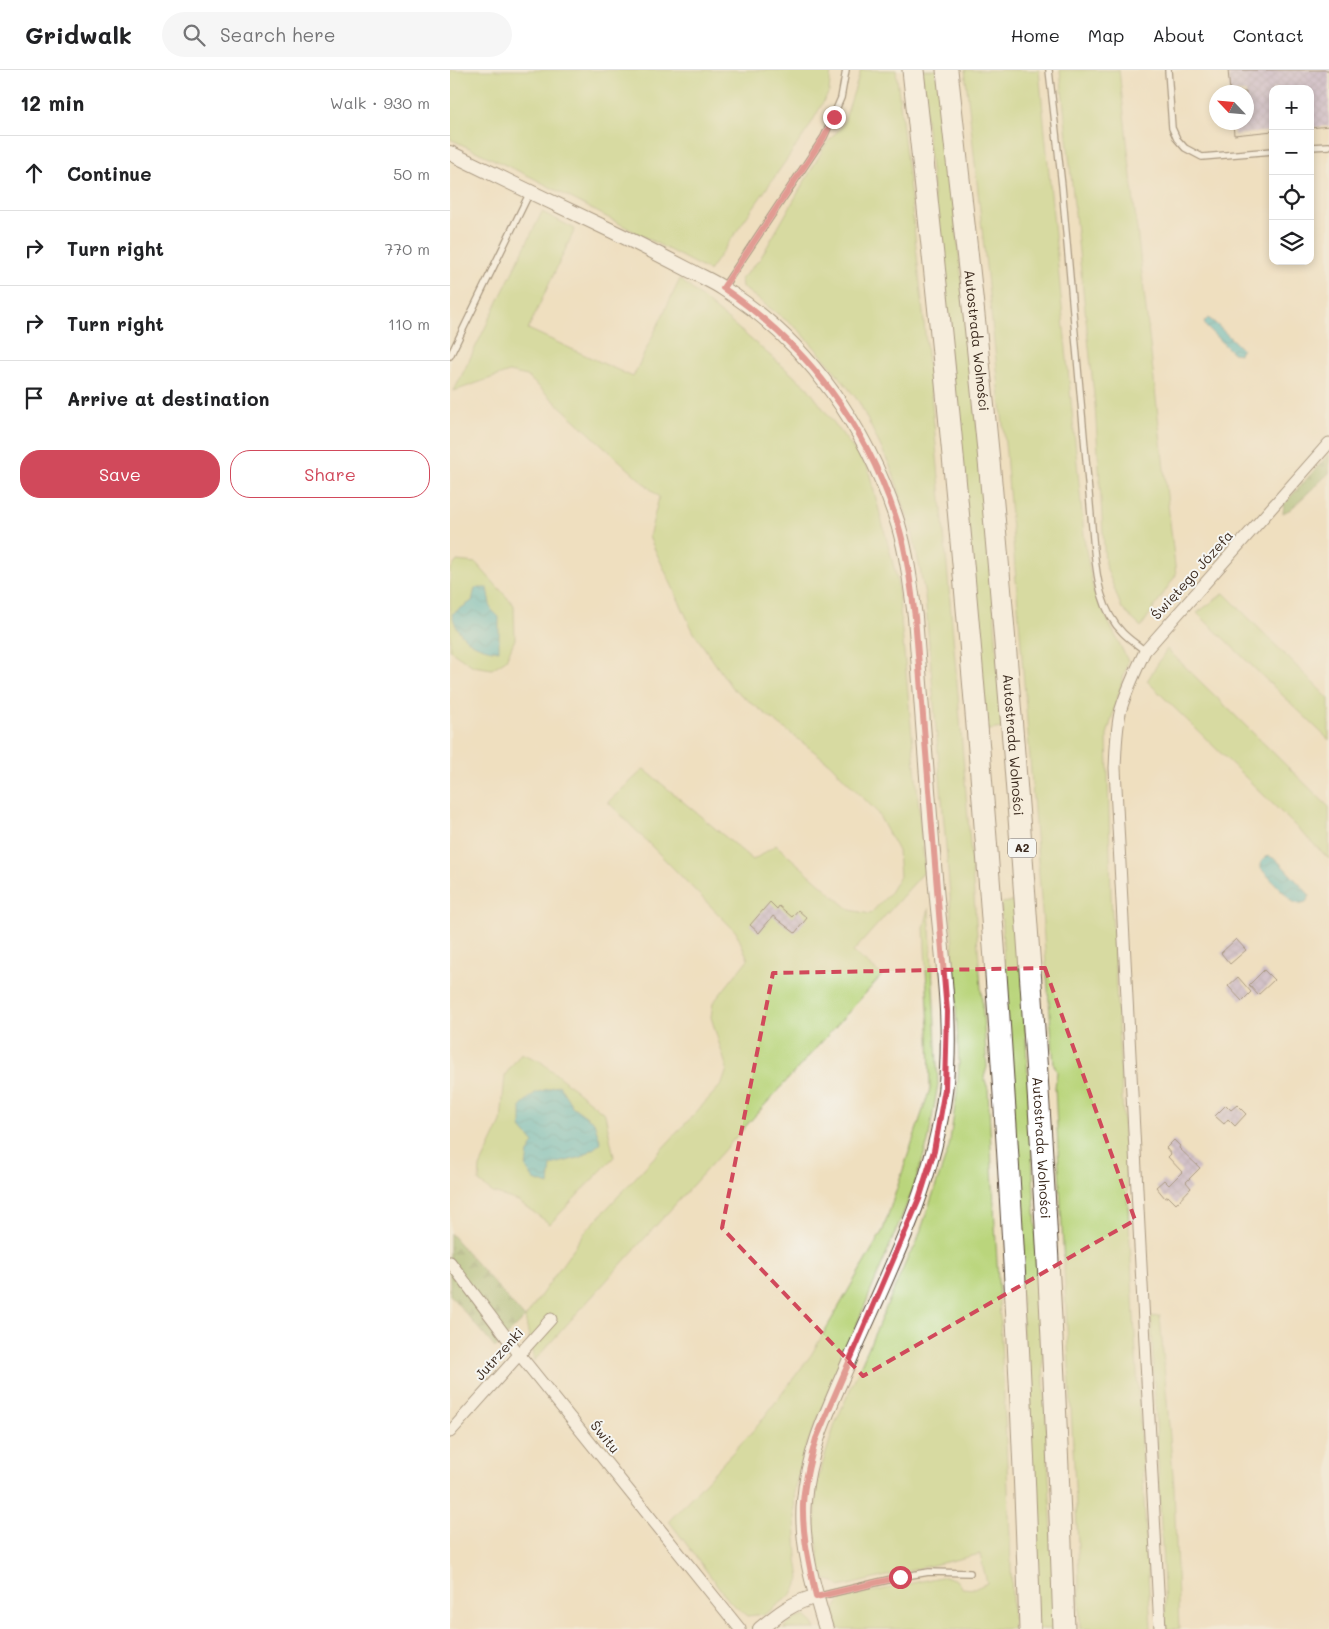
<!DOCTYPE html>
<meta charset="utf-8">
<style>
body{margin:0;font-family:Mali,sans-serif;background:#f6f6f6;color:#202124}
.controls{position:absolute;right:15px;top:15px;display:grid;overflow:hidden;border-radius:10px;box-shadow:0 2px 8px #0003}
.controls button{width:45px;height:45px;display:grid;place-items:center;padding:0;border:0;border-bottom:1px solid #e0e0e0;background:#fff;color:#202124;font:25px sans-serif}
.compass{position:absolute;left:759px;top:15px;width:45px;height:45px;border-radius:50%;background:#fff;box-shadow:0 2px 8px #0003;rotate:296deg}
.stop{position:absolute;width:15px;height:15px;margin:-11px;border:4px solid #d1495b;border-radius:50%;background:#fff}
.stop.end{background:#d1495b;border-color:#fff;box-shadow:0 1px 5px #0008}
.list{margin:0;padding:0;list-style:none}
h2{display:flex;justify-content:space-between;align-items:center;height:65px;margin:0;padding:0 20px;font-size:21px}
h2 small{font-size:16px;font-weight:400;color:#757577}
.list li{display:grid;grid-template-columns:32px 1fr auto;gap:15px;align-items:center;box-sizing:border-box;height:75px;padding:0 20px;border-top:1px solid #e0e0e0}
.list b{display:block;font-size:19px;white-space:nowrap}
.list em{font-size:16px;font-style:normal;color:#757577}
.actions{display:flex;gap:10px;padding:15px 20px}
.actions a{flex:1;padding:11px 0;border:1px solid #d1495b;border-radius:20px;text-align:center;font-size:18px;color:#d1495b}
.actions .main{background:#d1495b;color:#fff}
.icon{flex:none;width:28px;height:28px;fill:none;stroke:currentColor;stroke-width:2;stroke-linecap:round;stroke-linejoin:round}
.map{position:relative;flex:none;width:879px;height:1559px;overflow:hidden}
header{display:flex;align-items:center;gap:30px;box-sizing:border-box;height:70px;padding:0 25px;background:#fff;border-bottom:1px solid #e0e0e0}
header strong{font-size:24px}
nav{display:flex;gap:28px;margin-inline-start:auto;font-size:18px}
.search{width:350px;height:45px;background:#f6f6f6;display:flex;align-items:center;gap:12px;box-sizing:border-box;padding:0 18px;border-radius:28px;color:#757577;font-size:19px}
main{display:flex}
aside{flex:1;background:#fff}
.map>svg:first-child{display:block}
.grass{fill:#bad57b;stroke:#7a804c}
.forest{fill:url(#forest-firs);stroke:#677044}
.water{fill:url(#water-waves);stroke:#447272}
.building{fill:url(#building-cross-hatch)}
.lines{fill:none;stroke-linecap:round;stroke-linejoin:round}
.service-casing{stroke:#564536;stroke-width:8}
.minor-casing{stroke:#564536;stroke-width:13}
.tertiary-casing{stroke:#564536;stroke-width:16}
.motorway-casing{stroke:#564536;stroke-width:23}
.service{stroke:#fff;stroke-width:5.5}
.minor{stroke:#fff;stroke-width:11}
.tertiary{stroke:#fff;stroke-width:14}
.motorway{stroke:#fff;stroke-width:21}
.route{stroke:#d1495b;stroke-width:6}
.marked{fill:none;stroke:#d1495b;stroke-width:4;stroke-dasharray:10 6;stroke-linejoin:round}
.labels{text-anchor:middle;stroke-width:4;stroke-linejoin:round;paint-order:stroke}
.shield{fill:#f6f6f2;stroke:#73675e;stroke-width:1}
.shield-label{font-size:12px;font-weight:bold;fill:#3b2a1e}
.street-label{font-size:14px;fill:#3b2a1e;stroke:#f6f6f2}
</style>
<header>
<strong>Gridwalk</strong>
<div class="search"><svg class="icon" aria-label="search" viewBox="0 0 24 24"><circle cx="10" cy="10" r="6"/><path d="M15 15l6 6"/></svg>Search here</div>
<nav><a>Home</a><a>Map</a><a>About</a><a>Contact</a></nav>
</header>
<main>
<aside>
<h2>12 min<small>Walk · 930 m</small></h2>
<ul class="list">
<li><svg class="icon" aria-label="ahead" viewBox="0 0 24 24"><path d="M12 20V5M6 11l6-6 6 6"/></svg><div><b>Continue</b></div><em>50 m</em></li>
<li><svg class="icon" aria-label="right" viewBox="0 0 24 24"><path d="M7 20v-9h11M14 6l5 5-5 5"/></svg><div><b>Turn right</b></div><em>770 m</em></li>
<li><svg class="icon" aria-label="right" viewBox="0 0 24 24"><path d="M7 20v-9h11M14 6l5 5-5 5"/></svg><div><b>Turn right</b></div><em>110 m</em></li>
<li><svg class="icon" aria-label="arrive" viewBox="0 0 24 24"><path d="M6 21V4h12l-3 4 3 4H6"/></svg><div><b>Arrive at destination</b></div></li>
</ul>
<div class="actions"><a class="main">Save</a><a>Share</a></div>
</aside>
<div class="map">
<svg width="879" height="1559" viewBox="0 0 879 1559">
<defs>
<pattern id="forest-firs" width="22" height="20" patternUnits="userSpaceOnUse" patternTransform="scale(1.25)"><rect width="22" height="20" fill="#93b66b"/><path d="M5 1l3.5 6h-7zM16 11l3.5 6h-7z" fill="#799457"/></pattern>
<pattern id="water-waves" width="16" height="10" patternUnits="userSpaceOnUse" patternTransform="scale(1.25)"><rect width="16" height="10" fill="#4dbac6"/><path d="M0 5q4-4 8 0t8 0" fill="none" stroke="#4197a0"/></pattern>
<pattern id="building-cross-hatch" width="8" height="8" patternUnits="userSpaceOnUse" patternTransform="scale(1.25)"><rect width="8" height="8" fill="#b2a0d7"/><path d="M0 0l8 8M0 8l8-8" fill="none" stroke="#9283ae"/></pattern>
</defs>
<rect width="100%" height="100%" fill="#f6f6f2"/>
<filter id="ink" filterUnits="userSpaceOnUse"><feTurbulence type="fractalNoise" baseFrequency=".02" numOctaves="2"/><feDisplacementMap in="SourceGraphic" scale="10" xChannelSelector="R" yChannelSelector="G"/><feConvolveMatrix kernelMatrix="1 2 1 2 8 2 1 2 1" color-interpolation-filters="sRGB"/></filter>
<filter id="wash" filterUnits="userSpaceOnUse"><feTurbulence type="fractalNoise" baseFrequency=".0096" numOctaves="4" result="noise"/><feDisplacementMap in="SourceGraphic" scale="20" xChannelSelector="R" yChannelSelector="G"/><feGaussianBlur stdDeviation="1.12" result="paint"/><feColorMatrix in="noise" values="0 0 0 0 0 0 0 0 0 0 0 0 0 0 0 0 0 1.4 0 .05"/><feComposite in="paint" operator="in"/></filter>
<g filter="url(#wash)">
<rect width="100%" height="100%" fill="#efdfbf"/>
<g class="grass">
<polygon points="0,0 381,0 379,22 358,59 259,201 81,107 0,69"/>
<path d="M411,0H446C486,331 512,664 537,997L534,1007L538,1019C547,1199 558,1379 563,1559H386C382,1546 383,1537 394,1528L495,1506L506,1510L512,1518L524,1519L537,1513L530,1484L390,1517L385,1512L376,1510L371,1502L365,1458L367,1412L385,1354L459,1185L465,1177L499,1077L507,1023L509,993L500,825L475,525L463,464L442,400L409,332L381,296L349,260L292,217L291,209L310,189L376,74L393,55Z"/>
<polygon points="471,0 490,0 541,492 552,658 539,660 537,660"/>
<polygon points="515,0 589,0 635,475 644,523 678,591 657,665 661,825 701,1559 630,1559 628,1476 605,1017 607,1002 604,995 556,383"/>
<polygon points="610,0 669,0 726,505 691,557 672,539 655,494 645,335"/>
<polygon points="92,142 125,159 78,259 183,307 230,209 357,317 418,398 447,509 475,801 403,882 432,905 84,1291 75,1248 135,1162 272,1014 277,999 261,947 263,933 298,889 286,862 158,732 194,699 303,790 326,775 400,840 420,844 439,824 450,806 448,781 427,742 379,693 282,618 244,563 199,467 209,427 77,306 59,302 4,321"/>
<polygon points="7,491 26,493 64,535 65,569 56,590 42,599 23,596 0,580 0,500"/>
<polygon points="774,523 879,629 879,670 747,543"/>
<polygon points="717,579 879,737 879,789 697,611"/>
<polygon points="565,831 569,838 607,1559 588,1559 551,836 552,833"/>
<polygon points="479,838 488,1014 478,1072 462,1122 356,1377 344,1421 347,1489 350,1509 342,1524 316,1544 297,1546 280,1532 219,1451 309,1354 361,1285 433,1160 480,1019 479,959 474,858"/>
<polygon points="71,983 90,991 155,1044 164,1087 100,1154 68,1131 43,1123 29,1112 30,1097 51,1052 55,1005"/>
<polygon points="710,1246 724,1417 729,1559 716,1559 701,1247"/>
<polygon points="355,1546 363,1553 366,1559 333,1559 344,1549"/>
</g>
<g class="forest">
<polygon points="879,384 879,403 841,439 833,443 834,434"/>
<polygon points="0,1163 75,1248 45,1278 0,1225"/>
</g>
<g class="water">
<polygon points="758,248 764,252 792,279 789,284 783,283 756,257 754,252"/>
<path d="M25,518H37L41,539L49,547V581C24,578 8,569 2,544L22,531Z"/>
<polygon points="819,786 827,790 857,822 860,826 856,832 849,834 843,832 811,799 811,792 815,787"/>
<polygon points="109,1015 122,1036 144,1052 151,1073 132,1087 101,1095 99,1115 84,1110 76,1097 78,1083 84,1073 71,1058 71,1035 85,1023"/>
</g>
<g id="blocks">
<g class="building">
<polygon points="778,0 879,0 879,56 860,58 860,19 823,19 823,61 784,65 783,52 796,52 796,22 780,22"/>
<polygon points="320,832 327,839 329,836 342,847 348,840 357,848 345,863 323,846 309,863 300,855"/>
<polygon points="786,869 796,880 780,894 771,883"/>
<polygon points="814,900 824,910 808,925 799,915"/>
<polygon points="788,907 801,922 792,931 778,916"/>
<polygon points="776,1035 781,1040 787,1035 796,1044 785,1056 778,1049 774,1054 765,1046"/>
<polygon points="724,1070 730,1076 729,1078 750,1098 736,1112 741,1118 726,1134 718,1126 715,1128 706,1117 714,1110 719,1115 732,1102 718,1087 721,1084 716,1078"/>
</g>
</g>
</g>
<g filter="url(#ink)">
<use href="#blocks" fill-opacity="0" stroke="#564536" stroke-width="1"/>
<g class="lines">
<g class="service-casing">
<g id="service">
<path d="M599,0L612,116L644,480C647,509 651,541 673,563C680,570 688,575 695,581"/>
<polyline points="718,0 722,58 727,69 735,78 752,87 823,81"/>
<polyline points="860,77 879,76"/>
<polyline points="273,218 374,67 391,28 396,0"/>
<polyline points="0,286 80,122"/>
<polyline points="366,1527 450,1507 479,1502 520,1503"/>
</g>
</g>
<g class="minor-casing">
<g id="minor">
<polyline points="0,1192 69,1284 290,1559"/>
<polyline points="0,1362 101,1249"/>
<path d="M710,1559L665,698C666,679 666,658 671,639C677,619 686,600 695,581L879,373"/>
</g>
</g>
<g class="tertiary-casing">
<g id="tertiary">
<path d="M0,83C53,109 107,135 160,160C187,173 214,187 241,201C252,207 264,212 274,219C359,272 418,360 448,454C457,484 461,516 465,547C472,637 478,728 486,818C492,886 503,954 495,1022C483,1117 439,1201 401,1287C381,1334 358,1379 354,1431C350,1472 364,1520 376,1559"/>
<path d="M310,1559C327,1545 344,1531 366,1527"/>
</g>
</g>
<g class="motorway-casing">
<g id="motorway">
<path d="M463,0C521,518 563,1038 580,1559"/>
<path id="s1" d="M497,0C513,148 531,297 544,445C577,816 602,1187 614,1559"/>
</g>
</g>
<use href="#service" class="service"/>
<use href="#minor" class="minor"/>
<use href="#tertiary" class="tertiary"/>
<use href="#motorway" class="motorway"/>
</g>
</g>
<g class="lines" filter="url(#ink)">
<path class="route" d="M384,47L374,67L273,218C359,277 416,354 448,454C457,484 461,516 465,547L497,942L495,1019L484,1081L469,1129L366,1369C360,1390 354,1412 353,1434C352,1466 360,1497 366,1527L450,1507"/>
</g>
<path d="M0 0H879V1559H0ZM595,898L685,1150L413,1306L272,1158L323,903Z" fill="#efdfbf" fill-opacity=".55" fill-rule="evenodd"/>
<path class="marked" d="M595,898L685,1150L413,1306L272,1158L323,903Z"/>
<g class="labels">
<rect class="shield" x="558" y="768.5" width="28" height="19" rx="4"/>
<g class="shield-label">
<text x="572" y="782">A2</text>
</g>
<g class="street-label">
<text dy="5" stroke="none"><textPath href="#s1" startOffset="272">Autostrada Wolności</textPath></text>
<text transform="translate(742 505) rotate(-48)" y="5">Świętego Józefa</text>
<text dy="5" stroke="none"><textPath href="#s1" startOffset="678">Autostrada Wolności</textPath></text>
<text dy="5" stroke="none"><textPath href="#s1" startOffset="1082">Autostrada Wolności</textPath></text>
<text transform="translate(49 1284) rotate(-48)" y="5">Jutrzenki</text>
<text transform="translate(155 1367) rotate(51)" y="5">Świtu</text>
</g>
</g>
</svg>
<div class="controls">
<button>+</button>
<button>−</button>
<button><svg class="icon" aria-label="locate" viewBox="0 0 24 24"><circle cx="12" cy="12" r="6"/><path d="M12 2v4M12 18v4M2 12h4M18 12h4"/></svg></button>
<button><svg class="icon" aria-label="layers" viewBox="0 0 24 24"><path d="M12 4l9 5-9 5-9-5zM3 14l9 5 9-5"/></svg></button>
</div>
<svg class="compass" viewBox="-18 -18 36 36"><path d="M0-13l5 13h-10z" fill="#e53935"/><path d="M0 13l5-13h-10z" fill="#757577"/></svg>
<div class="stop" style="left:450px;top:1507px"></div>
<div class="stop end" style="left:384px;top:47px"></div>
</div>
</main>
